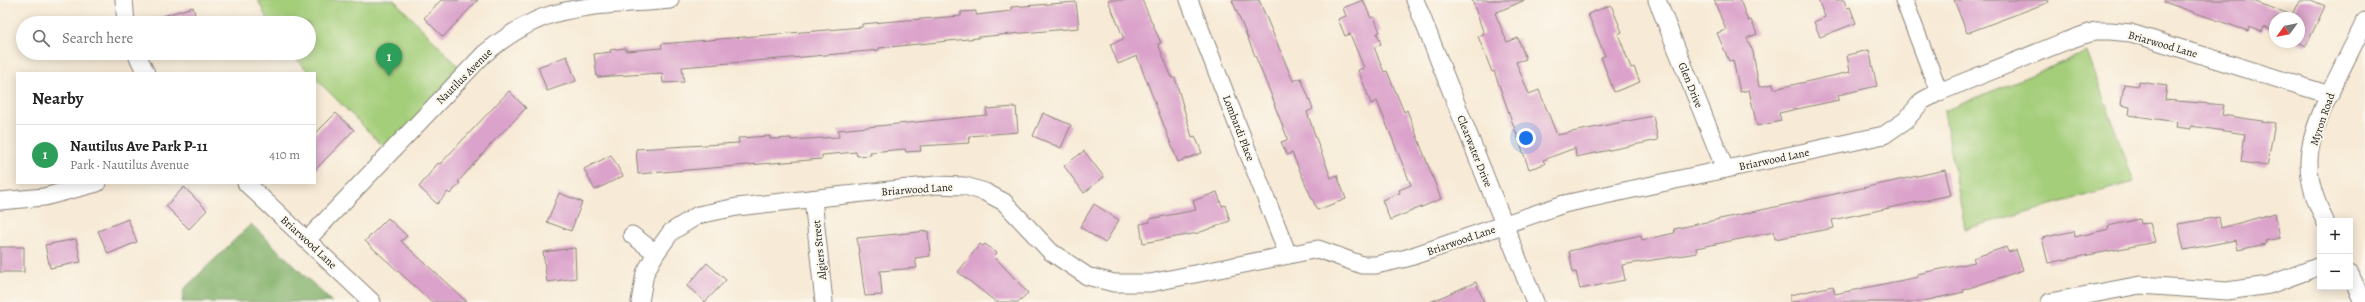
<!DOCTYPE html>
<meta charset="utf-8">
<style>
body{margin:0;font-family:Alegreya,serif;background:#f2f2f2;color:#222}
.controls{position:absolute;right:12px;bottom:12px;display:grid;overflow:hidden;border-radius:0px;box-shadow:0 2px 10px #0003}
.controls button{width:36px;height:36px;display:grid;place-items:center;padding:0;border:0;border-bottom:1px solid #e0e0e0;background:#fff;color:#222;font:20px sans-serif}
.compass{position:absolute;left:2269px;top:12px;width:36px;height:36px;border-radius:50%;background:#fff;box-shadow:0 2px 10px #0003;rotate:237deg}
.you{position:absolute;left:1526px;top:138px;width:14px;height:14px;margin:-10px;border:3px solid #fff;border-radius:50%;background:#1a73e8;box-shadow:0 0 0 6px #1a73e833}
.badge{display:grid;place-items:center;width:26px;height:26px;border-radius:50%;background:#d1495b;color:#fff;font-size:13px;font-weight:700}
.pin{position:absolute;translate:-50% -33px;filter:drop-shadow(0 1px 2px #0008)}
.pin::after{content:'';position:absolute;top:21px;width:14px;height:12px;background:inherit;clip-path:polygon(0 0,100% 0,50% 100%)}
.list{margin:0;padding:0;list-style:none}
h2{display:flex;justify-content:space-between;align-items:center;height:52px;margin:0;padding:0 16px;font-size:17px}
h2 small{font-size:13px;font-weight:400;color:#767676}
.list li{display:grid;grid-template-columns:26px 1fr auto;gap:12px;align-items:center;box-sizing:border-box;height:60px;padding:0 16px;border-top:1px solid #e0e0e0}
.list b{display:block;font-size:15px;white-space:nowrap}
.list p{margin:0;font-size:13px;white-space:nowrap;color:#767676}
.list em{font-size:13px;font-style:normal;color:#767676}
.icon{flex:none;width:22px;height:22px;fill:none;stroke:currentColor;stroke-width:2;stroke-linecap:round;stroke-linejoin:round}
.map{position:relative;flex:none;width:2365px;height:302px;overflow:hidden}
.search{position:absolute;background:#fff;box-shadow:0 2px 10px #0003;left:16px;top:16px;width:300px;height:44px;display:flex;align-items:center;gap:10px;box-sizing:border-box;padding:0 14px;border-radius:22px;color:#767676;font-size:15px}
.panel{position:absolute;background:#fff;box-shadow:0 2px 10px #0003;left:16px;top:72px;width:300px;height:112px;border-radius:0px}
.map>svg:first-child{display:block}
.green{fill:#a4ce7a;stroke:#60754b}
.forest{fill:#83b16a;stroke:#506643}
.building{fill:#dba3cb}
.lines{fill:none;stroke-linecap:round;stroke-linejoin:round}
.street-casing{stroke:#8a8379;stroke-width:19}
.street{stroke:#fff;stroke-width:17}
.labels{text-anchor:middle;stroke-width:4;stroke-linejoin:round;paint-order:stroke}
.street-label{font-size:11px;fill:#1c1c1c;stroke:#fbf7ec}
</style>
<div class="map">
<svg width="2365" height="302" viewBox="0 0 2365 302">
<rect width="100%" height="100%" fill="#fbf7ec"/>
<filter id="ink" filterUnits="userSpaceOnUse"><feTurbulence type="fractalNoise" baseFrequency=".025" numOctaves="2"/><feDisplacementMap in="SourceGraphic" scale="8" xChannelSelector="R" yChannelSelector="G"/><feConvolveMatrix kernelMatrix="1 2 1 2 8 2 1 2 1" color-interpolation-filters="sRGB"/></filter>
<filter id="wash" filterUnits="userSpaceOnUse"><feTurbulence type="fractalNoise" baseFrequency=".012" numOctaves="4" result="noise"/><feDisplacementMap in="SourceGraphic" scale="16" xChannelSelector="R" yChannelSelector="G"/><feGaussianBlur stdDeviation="0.9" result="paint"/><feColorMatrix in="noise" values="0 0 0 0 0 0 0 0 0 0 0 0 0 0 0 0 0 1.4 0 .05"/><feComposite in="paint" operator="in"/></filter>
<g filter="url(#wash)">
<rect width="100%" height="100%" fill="#f7ead6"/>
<g class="green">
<polygon points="258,0 394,0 465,73 390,153 315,78 315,73 310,73 290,53 309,53 309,23 269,23"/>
<polygon points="2087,52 2134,182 1965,229 1944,111"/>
</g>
<polygon class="forest" points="251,224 332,302 182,302 184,289"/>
<g id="blocks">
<g class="building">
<polygon points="441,0 478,0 443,37 424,18"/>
<polygon points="1108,0 1142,0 1161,43 1158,44 1172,78 1175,78 1192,137 1195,136 1202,153 1178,162 1137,56 1118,64 1110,44 1124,39"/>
<polygon points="1232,0 1259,0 1293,81 1301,78 1313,109 1307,112 1318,144 1331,178 1337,175 1346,199 1317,210 1292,153 1287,155 1281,142 1287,140 1287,137 1274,104 1275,104"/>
<polygon points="1363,0 1371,18 1374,17 1380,32 1377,33 1381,44 1374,47 1384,72 1387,71 1404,112 1407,110 1441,199 1390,220 1382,200 1400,193 1399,190 1411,185 1377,101 1371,104 1366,90 1358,70 1364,68 1350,34 1345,36 1338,19 1346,16 1343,8"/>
<polygon points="1472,0 1525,0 1495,13 1507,42 1518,38 1526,59 1516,62 1529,94 1539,90 1557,135 1653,116 1658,140 1576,157 1575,148 1543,160 1545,164 1529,169 1494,71 1492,72 1478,36 1484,34"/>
<polygon points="1714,0 1740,0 1748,21 1751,20 1757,34 1747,38 1753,52 1759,87 1773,84 1774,89 1850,72 1847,55 1869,50 1877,86 1838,95 1839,100 1779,113 1781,121 1757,126 1749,90 1740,92 1733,60 1729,61 1717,33 1726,30"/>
<polygon points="1818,0 1844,0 1847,8 1850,7 1856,23 1820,37 1814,22 1825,17"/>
<polygon points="1954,0 2048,0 2049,2 1967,33"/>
<polygon points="2165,0 2250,0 2292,15 2299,0 2311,0 2325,6 2306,46 2298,42 2299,18 2275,18 2275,32 2264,27 2262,32 2249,27 2248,31 2164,2"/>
<polygon points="1076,2 1079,28 978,37 978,38 879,48 879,50 815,56 682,67 684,82 663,83 662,73 597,77 594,54 611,52 610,50 626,48 626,51 662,48 661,44 862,27 862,24 895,21 961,16 961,12 976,11 976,15 1011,11 1011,7"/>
<polygon points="1611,5 1622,32 1618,34 1631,68 1634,67 1640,82 1614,92 1601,57 1605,56 1588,14"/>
<polygon points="193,7 197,23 154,23 153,19"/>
<polygon points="567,56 576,81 547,91 538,67"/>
<polygon points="2139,82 2167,86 2165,100 2224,105 2222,115 2275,123 2267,166 2241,162 2245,134 2191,126 2191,129 2176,127 2177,122 2129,115 2130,107 2121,105 2124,84 2139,86"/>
<polygon points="509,91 526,108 492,143 458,182 460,183 450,194 448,192 437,204 419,187 438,163 440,164"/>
<polygon points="1016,107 1018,132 969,136 970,143 920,146 921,151 906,152 905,149 870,152 871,155 857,156 856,152 822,155 822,159 638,174 636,149 739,143 738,138 770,136 770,139 791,138 791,140 839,137 838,130 987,115 986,109"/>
<polygon points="336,113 354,130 315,170 315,134"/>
<polygon points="1043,113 1071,125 1061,148 1033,136"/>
<polygon points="1084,151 1104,177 1084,193 1064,166"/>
<polygon points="611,155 623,176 595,190 584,169"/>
<polygon points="1945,170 1951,195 1832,220 1834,228 1775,239 1774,232 1696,248 1697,253 1622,265 1625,280 1580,289 1576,272 1573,273 1569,251 1641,235 1642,240 1675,233 1674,229"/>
<polygon points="184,187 207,210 189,229 166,206"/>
<polygon points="1217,192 1222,206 1225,205 1230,221 1198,233 1143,243 1140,224 1150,222 1149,219 1196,210 1193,201"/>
<polygon points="559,193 582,202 571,231 547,222"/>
<polygon points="1094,204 1119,220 1105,243 1080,227"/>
<polygon points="2275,213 2280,238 2265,241 2266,244 2238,250 2236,240 2184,250 2178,224 2219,217 2221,228"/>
<polygon points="388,218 407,236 401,241 467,302 432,302 365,241"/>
<polygon points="128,219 137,242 108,254 98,231"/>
<polygon points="2140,219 2141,224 2150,223 2155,242 2048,263 2042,238 2074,231 2075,237 2109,229 2108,226"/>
<polygon points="928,231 930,256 915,258 917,268 880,271 882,295 865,296 857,238"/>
<polygon points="76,239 81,262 50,268 45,245"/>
<polygon points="980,244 983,246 985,244 997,253 994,256 1028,293 1018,302 996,302 958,272"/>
<rect x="0" y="247" width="24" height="25"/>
<polygon points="2006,247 2008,252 2016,250 2023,270 1963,290 1964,292 1919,302 1790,302 1790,295 1833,286 1835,294 1918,277 1917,274 1975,262 1973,258"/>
<polygon points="575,248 576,278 547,282 543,252"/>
<polygon points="707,263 726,280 705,302 687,286"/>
<polygon points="1476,282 1484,302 1430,302"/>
</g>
</g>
</g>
<g filter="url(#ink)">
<use href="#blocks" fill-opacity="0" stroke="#8a8379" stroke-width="1"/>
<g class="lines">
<g class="street-casing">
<g id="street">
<polyline points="124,0 126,23"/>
<polyline points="1189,0 1288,255"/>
<polyline points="1415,0 1535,302"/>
<polyline points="1657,0 1725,169"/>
<polyline points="1904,0 1939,92"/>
<polyline points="136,53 146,73"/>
<polyline points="246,183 372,302"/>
<polyline points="813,199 824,302"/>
<polyline points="0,201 44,197 97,183"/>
<path d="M2325,221C2316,202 2309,184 2309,163C2308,125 2349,57 2365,21"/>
<polyline points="632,235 656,253"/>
<path d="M307,240L484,54C503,39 521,26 544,17C578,4 632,4 670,0"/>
<polyline points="2350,274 2363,302"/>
<polyline points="640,302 645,273 656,253 671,232 698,215 737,207 936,185 965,186 985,192 1004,202 1051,252 1087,276 1114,283 1150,283 1318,249 1362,265 1376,265 1407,258 1564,204 1884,135 1906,120 1922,101 1939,92 2066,41 2095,31 2110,31 2131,33 2330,95"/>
<polyline points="2050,302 2140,285 2227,291 2269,285 2320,266"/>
</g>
</g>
<use href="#street" class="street"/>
</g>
</g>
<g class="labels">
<g class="street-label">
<text transform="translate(2163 44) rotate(16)" y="4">Briarwood Lane</text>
<text transform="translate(464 76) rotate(-45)" y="4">Nautilus Avenue</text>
<text transform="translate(1691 85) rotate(68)" y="4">Glen Drive</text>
<text transform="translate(2322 119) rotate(-71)" y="4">Myron Road</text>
<text transform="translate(1239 128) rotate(69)" y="4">Lombardi Place</text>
<text transform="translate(1475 151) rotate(68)" y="4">Clearwater Drive</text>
<text transform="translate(1774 159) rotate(-12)" y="4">Briarwood Lane</text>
<text transform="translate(917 189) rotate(-4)" y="4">Briarwood Lane</text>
<text transform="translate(1461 240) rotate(-19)" y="4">Briarwood Lane</text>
<text transform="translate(309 242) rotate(43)" y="4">Briarwood Lane</text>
<text transform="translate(819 250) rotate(-96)" y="4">Algiers Street</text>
</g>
</g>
</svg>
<div class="controls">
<button>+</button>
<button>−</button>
</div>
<svg class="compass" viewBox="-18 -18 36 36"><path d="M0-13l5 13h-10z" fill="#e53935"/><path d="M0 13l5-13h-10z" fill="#767676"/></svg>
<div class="you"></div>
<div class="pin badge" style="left:389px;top:76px;background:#2e9e5b">1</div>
<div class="search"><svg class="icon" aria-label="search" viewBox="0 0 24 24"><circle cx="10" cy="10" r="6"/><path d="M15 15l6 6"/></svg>Search here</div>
<section class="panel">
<h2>Nearby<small></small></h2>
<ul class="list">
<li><span class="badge" style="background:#2e9e5b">1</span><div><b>Nautilus Ave Park P-11</b><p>Park · Nautilus Avenue</p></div><em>410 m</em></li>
</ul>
</section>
</div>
